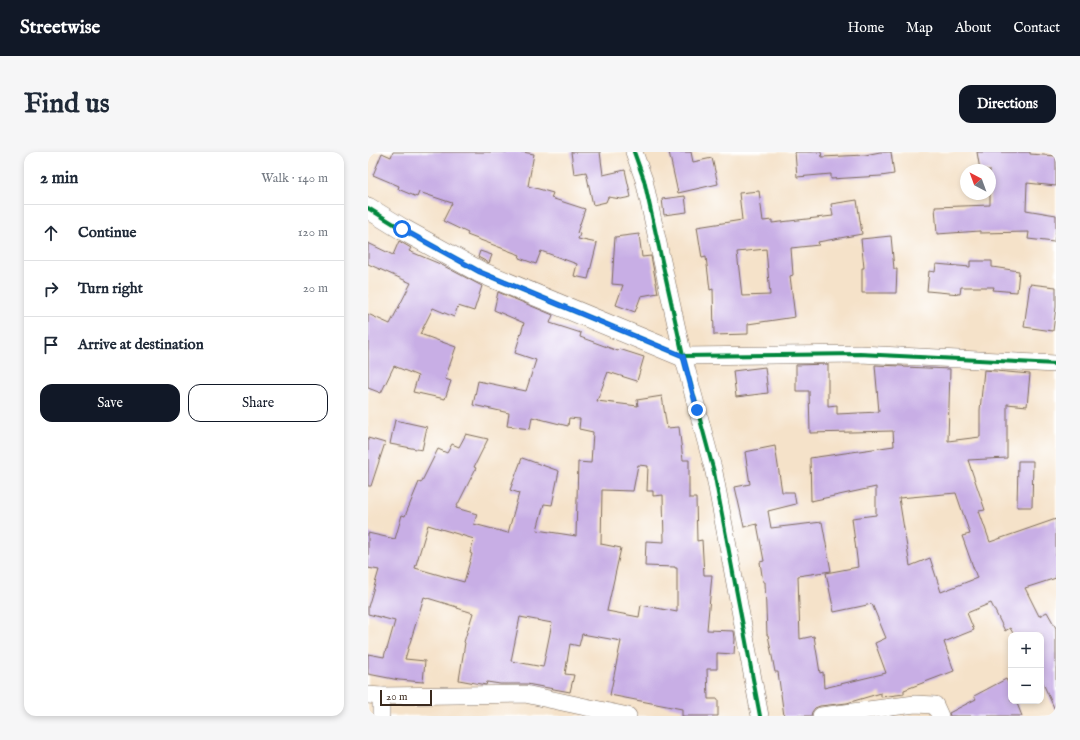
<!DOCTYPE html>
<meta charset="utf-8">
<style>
body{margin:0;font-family:"IM FELL English",serif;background:#f6f6f7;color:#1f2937}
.controls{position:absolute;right:12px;bottom:12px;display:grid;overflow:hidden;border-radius:8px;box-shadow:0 2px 6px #0003}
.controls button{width:36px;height:36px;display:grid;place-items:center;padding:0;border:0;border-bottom:1px solid #e0e1e3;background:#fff;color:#1f2937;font:20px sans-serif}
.compass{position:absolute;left:592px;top:12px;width:36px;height:36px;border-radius:50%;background:#fff;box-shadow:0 2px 6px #0003;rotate:319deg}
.scale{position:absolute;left:12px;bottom:10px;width:52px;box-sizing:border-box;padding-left:4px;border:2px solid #3b2a1e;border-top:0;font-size:11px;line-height:14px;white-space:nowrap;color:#3b2a1e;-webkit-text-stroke:3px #fff;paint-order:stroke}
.stop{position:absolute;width:12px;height:12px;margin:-9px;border:3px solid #1a73e8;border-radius:50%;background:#fff}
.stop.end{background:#1a73e8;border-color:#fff;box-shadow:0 1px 4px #0008}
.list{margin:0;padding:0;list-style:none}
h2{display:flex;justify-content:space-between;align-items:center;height:52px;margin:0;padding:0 16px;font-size:17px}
h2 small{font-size:13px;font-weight:400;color:#747a83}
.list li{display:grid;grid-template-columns:26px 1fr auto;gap:12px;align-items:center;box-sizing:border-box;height:56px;padding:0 16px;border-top:1px solid #e0e1e3}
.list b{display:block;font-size:15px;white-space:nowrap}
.list em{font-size:13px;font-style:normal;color:#747a83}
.actions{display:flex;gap:8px;padding:12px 16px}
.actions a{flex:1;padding:9px 0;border:1px solid #111827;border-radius:12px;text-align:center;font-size:14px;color:#111827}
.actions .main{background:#111827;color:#fff}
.icon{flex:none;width:22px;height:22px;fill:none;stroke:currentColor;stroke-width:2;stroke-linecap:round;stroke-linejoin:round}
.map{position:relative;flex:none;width:688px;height:564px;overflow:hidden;border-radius:12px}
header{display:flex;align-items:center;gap:24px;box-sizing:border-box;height:56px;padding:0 20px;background:#111827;color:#fff}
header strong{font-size:19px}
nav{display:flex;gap:22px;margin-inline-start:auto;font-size:14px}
.intro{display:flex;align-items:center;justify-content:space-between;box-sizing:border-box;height:96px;padding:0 24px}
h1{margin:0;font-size:28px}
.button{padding:10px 18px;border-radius:12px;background:#111827;color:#fff;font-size:14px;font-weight:700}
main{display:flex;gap:24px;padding:0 24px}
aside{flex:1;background:#fff;border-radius:12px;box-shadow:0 2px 6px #0003}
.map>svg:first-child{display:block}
.building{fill:#c8aee5;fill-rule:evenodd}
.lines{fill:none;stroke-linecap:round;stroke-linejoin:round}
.minor-casing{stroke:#7c6a5a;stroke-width:18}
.tertiary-casing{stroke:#7c6a5a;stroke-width:22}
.minor{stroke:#fff;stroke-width:17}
.tertiary{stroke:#fff;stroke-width:21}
.cycleway-casing{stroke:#fff;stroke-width:6}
.cycleway{stroke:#00873e;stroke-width:4}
.route{stroke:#1a73e8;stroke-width:5}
</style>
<header>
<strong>Streetwise</strong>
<nav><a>Home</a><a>Map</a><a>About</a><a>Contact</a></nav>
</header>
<div class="intro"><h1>Find us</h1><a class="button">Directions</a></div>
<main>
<aside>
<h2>2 min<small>Walk · 140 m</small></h2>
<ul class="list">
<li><svg class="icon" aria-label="ahead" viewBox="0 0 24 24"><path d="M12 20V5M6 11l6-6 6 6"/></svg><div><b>Continue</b></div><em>120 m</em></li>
<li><svg class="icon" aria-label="right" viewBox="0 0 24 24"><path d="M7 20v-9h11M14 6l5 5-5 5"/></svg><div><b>Turn right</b></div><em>20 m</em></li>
<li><svg class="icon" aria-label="arrive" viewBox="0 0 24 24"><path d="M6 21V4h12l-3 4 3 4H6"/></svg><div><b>Arrive at destination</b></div></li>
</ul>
<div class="actions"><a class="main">Save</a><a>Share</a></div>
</aside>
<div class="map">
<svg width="688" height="564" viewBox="0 0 688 564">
<rect width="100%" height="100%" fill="#fff"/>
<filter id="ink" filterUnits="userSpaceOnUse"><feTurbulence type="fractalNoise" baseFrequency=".025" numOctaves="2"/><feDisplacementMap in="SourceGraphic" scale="8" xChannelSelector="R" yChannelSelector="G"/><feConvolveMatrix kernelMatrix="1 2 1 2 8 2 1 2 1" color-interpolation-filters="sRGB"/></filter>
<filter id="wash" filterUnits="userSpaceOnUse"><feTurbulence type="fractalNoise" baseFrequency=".012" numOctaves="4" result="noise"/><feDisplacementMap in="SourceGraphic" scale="16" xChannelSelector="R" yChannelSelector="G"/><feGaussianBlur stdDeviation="0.9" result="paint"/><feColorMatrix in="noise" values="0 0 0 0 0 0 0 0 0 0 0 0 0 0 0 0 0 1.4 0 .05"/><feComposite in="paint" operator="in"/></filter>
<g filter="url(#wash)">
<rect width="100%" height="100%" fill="#f5e2c9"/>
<g id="blocks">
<g class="building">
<polygon points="25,0 155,0 166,2 160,34 185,41 183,46 217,57 209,81 212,82 210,87 229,91 220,127 206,124 209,112 173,99 168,112 151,106 152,103 99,83 100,81 75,69 84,51 51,40 49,45 30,37 31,34 5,23 14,1 23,5"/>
<polygon points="203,0 232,0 235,23 257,18 263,45 253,47 240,45 238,50 225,53 218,20 206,22"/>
<polygon points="301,0 323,0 325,10 344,6 350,32 310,41"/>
<polygon points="427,0 453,0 454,5 497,3 512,0 523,0 526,22 513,24 463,27 463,22 429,25"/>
<polygon points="609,0 662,0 662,2 688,4 688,34 659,31 658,58 688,63 688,80 686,90 660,87 661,80 612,81 612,79 569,82 567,55 622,53 622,18 612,18"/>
<path d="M391,39L395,69L404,68V71L465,64L463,52L489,48L494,82L450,90L451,93L423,96L425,123L422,124L427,165L380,172V182L346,183L345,137L342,138L338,105L334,106L329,75L374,68L371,41ZM398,97L402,143L374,144L369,100Z"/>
<polygon points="317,44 319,60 296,63 294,47"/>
<polygon points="271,82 274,105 283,104 290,141 273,144 267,160 248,153 255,133 244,132 246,100 247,85"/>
<polygon points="523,84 526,117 529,117 528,141 494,141 494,116 496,116 493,87"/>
<polygon points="31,89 43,96 41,99 72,112 114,134 106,159 90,154 86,165 65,156 52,182 88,195 77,227 83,229 77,247 45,240 50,224 26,214 13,241 0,236 0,162 22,172 43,131 0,112 0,91 25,103"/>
<polygon points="112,99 124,103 121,111 110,105"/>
<polygon points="602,109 624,109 624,115 651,119 649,140 625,138 626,135 593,135 592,142 559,139 561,119 567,120 568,112 602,115"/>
<polygon points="662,132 688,135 688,155 685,179 656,175"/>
<path d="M130,140L185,163L182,171L213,181L212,185L250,199L251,197L276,205L269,229L240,220L229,249L270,254L269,248L294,244L299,276L311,275L315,308H321V346H328L329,389L334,388L336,423H344L339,478L366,479L367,487L366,502L349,501V517H339L340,547H350V564H314V557L242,543L253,489L214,482L211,494L202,492L197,522L206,523L202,540L159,532H132L119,530L118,533L91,528L97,491L96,490L105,461L89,456V455L56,445L37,507L57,509L55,530L31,528L0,522V502L16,505L18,497H19L27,469L0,462V455L11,418L0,416V381L27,387L34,363L37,364L51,330L53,331L70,297L79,301L84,292L91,295L98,282L120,287L106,315L108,316L88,356L109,362L106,372L140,381L151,341L142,338L154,306L191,319L184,353L176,352L169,378L208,384L210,310L223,311L225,280L211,277L212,267L201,266L200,274L164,265L162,277L139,274L141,261L105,253L110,229L158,239L168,208L147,201L156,171L126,158ZM270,313L280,314L279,339H285V344L295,343L296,390L278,389L277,414L307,415V416H309V460L273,453L271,465L239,459L253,396L233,392L234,338L265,339ZM60,373L106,387L102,401L104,402L96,430L47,416ZM152,465L184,471L175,515L143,509Z"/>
<path d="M460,212V254L469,253V262L511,260L507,213L535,214L536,215L582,217L580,289L612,285V258L616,218L662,222L659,254L639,252V306L600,308L617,358L611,359L622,390L688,367V426L657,436L671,464L679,460L688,476V560L673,527V483H646L642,476L637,479L623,451L599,461L606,478L576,490L586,519L536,538V542L513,545V541L479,551L452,554L447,556L444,560L443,564H416L410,520H407L400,483H399L397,430H395L392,410L396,409L389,372L376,375L367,335L382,332L377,300L407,294L414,340H426L428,352L400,359L403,376L454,370L463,419L430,424L432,487L446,484L452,521L455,520L456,536L518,521L507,491L518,486L504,452L466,460L458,421L490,415L484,366L508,363V335L443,349L442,306L526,294L525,279L442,281L441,239H428V213ZM588,341L602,382L594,384L609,426L573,440L562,406L542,414L531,346Z"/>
<polygon points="397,215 400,241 368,245 365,219"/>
<polygon points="27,268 59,275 54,298 22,292"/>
<polygon points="0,286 17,291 3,334 0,334"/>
<polygon points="650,309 665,309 664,355 649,355"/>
<polygon points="638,527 643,536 643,549 648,549 654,564 582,564 581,561 608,547 606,544"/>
</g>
</g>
</g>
<g filter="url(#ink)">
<use href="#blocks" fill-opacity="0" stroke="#7c6a5a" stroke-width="1"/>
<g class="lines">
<g class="minor-casing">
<g id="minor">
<polyline points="266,0 276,28 315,204 492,202 688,212"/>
<polyline points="315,204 346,320 392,564"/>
<polyline points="0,543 13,544 157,542 260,564"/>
<polyline points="13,544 13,564"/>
<polyline points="453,564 547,552 567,553 572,564"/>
</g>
</g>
<g class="tertiary-casing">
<polyline id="tertiary" points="0,56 34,77 112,120 315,204"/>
</g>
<use href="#minor" class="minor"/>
<use href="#tertiary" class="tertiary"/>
<g class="cycleway-casing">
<g id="cycleway">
<polyline points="266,0 276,28 315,204 492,202 688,212"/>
<polyline points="0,56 34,77 112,120 315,204 346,320 392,564"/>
</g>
</g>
<use href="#cycleway" class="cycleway"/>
</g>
</g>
<g class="lines" filter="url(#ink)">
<polyline class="route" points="34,77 112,120 315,204 329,258"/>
</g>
</svg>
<div class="controls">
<button>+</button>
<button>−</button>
</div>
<svg class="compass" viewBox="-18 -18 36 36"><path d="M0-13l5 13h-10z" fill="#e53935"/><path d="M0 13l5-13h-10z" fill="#747a83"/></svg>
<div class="scale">20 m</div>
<div class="stop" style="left:34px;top:77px"></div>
<div class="stop end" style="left:329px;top:258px"></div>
</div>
</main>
